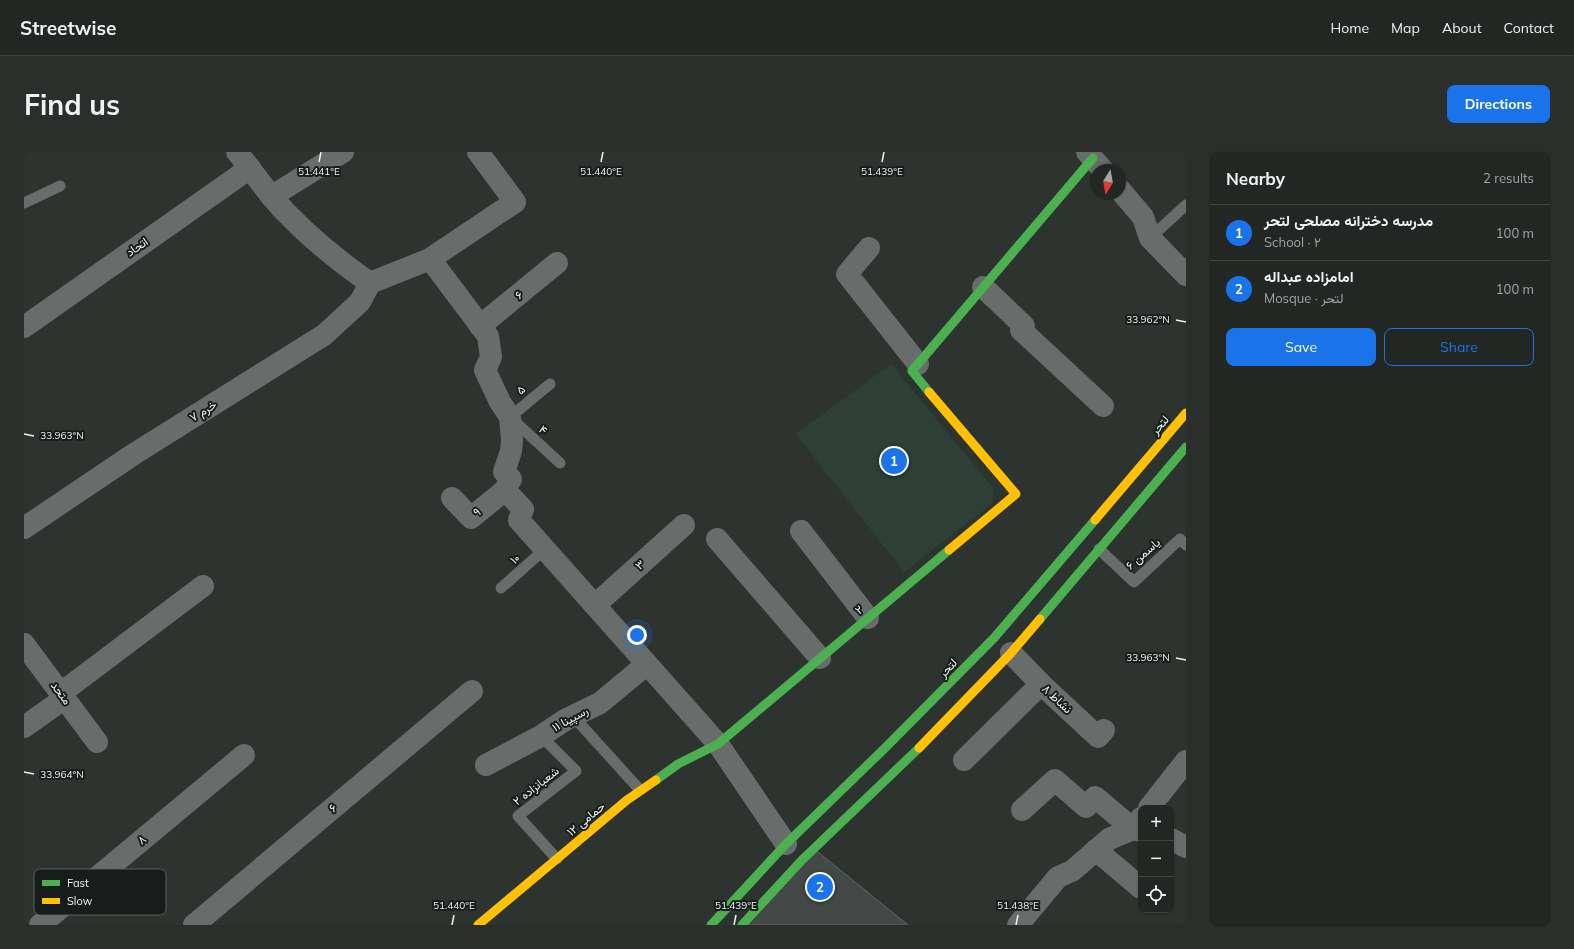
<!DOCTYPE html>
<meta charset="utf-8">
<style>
body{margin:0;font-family:Mulish,Vazirmatn,sans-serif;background:#2a2f2c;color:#f1f3f6}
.controls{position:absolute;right:12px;bottom:12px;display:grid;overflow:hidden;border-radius:8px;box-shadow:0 1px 3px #0004}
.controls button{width:36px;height:36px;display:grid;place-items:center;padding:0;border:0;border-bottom:1px solid #3f4441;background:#222724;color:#f1f3f6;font:20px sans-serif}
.compass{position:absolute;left:1066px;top:12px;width:36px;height:36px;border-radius:50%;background:#222724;box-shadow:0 1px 3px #0004;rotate:191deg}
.you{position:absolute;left:613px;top:483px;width:14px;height:14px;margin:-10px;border:3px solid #fff;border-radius:50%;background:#1a73e8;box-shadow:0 0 0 6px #1a73e833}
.badge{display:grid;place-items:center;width:26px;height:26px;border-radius:50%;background:#1a73e8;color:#fff;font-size:13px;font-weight:700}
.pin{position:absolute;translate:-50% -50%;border:2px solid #fff;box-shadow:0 1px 4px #0006}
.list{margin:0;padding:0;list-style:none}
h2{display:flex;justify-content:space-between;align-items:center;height:52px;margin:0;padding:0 16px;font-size:17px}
h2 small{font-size:13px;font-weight:400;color:#a2a5a6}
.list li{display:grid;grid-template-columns:26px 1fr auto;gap:12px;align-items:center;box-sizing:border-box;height:56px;padding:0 16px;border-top:1px solid #3f4441}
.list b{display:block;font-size:15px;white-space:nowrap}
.list p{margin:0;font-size:13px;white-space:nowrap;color:#a2a5a6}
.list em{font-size:13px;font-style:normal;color:#a2a5a6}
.actions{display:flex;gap:8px;padding:12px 16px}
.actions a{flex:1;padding:9px 0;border:1px solid #1a73e8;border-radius:8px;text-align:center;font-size:14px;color:#1a73e8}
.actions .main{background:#1a73e8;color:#fff}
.icon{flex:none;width:22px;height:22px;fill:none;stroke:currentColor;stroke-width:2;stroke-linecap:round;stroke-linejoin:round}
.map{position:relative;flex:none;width:1162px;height:773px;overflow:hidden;border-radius:8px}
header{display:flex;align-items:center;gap:24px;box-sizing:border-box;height:56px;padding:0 20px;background:#222724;border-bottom:1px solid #3f4441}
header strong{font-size:19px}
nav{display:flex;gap:22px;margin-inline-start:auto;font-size:14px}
.intro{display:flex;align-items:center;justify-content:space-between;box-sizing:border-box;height:96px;padding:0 24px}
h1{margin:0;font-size:28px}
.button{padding:10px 18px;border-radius:8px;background:#1a73e8;color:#fff;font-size:14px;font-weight:700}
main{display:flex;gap:24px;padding:0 24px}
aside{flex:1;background:#222724;border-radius:8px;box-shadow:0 1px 3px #0004}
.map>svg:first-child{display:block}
.built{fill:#2d3f36}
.building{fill:#424946;stroke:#606664}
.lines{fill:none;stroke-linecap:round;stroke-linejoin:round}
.lane{stroke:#686d6b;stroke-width:11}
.street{stroke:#686d6b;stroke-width:22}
.fast{stroke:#4caf50;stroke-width:9}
.slow{stroke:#ffc107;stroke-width:9}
.ticks{fill:none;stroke:#ecf4f0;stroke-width:1.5}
.labels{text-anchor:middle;stroke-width:4;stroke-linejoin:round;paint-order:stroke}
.street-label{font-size:12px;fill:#ecf4f0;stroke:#171d1a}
.key{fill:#171d1a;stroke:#575e5a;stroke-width:1}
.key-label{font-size:11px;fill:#ecf4f0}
.ticks-label{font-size:10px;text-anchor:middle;fill:#ecf4f0;stroke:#171d1a;stroke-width:4;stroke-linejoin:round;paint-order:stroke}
</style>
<header>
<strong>Streetwise</strong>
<nav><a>Home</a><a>Map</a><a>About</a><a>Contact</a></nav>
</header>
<div class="intro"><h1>Find us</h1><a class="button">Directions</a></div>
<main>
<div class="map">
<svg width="1162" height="773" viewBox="0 0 1162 773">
<rect width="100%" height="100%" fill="#2d3430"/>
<polygon class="built" points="867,212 969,336 969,351 880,420 772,282"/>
<polygon class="building" points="789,696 884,773 721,773"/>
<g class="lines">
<g class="lane">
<polyline points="0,51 36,34"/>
<polyline points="1126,86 1162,53"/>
<polyline points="526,232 486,265 536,311"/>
<polyline points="1075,397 1110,430 1156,387 1162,393"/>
<polyline points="477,436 521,397"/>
<polyline points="549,564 616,638"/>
<polyline points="517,584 552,619 494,664 533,707"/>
</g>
<g class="street">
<path d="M213,0C225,15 236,30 247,44C276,78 310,106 346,131L406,107L464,184L467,205L461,218L476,250L486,265L488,288L487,299L480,320L487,327L481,338L499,357L495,368L694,592L762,692"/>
<polyline points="1063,0 1079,18"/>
<polyline points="1096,38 1119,65 1126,86 1162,123"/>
<polyline points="248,44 319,0"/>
<polyline points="845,96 823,122 894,212"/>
<polyline points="406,107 491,50 454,0"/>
<polyline points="959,135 1000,174 997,178 1079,254"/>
<polyline points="456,174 533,111"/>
<polyline points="0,175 226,16"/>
<polyline points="428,346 447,366 481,338"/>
<polyline points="0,376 110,302 300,183 336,150 346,131"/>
<polyline points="777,379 844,466"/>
<polyline points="693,387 796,506"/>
<polyline points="571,453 660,373"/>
<polyline points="0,492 73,590"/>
<polyline points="987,501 1017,532 1074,585 1080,578"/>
<polyline points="37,541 179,434"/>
<polyline points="0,575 41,546"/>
<polyline points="940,608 1017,532"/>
<polyline points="462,613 517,584 541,568 576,551 623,512"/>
<polyline points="1125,656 1162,609"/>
<polyline points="998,658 1031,628 1062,655 1071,645 1109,677 1117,679"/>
<polyline points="1147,687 1162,695"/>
<polyline points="1072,698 1117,736"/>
<polyline points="16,773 220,603"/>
<polyline points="170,773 448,539"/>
<polyline points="994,773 1034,725 1048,719 1085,687 1109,677 1117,666"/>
</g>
<g class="fast">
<polyline points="905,240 888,219 1069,6"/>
<polyline points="1016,467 1162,295"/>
<polyline points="632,628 654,612 694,592 925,398"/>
<polyline points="687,773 762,692 861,596 970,486 1071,368"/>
<polyline points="718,773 778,708 895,596"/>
</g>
<g class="slow">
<polyline points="905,240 992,342 925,398"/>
<polyline points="1071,368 1162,261"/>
<polyline points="895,596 987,501 1016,467"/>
<polyline points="454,773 603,648 632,628"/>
</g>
</g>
<path class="ticks" d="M295,10L297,0M577,10L579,0M858,10L860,0M1152,168L1162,170M0,282L10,284M1152,506L1162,508M0,620L10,622M428,773L430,763M710,773L712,763M992,773L994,763"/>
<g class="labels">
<g class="street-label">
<text transform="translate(113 95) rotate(-35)" y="4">اتحاد</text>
<text transform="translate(495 143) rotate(-39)" y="4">۶</text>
<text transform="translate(497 238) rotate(-40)" y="4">۵</text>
<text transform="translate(179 259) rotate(-32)" y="4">خرم ۷</text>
<text transform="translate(1136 273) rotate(-49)" y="4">لتحر</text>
<text transform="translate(519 278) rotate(42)" y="4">۴</text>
<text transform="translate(453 360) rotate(-37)" y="4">۹</text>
<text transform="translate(1119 402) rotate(-41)" y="4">یاسمن ۶</text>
<text transform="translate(491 407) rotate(-42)" y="4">۱۰</text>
<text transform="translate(616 413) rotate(-42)" y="4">۳</text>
<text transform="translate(835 458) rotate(-40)" y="4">۲</text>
<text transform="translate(924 516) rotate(-46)" y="4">لتحر</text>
<text transform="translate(37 541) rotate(53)" y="4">متحد</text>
<text transform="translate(1033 547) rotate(43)" y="4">نشاط ۸</text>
<text transform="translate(546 567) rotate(-29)" y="4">رسپینا ۱۱</text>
<text transform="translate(512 634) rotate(-38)" y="4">شعبانزاده ۲</text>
<text transform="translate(309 656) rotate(-40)" y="4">۶</text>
<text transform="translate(562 667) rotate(-40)" y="4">حمامی ۱۲</text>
<text transform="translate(118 688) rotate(-40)" y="4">۸</text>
</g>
</g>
<rect x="10" y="717" width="132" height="46" rx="6" class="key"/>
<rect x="18" y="728" width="18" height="6" fill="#4caf50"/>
<rect x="18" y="746" width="18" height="6" fill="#ffc107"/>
<g class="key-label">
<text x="43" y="735">Fast</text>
<text x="43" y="753">Slow</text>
</g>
<g class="ticks-label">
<text x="295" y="23">51.441°E</text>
<text x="577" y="23">51.440°E</text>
<text x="858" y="23">51.439°E</text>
<text x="1124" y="171">33.962°N</text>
<text x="38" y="287">33.963°N</text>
<text x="1124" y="509">33.963°N</text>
<text x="38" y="626">33.964°N</text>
<text x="430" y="757">51.440°E</text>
<text x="712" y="757">51.439°E</text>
<text x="994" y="757">51.438°E</text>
</g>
</svg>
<div class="controls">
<button>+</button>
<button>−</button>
<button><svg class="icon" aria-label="locate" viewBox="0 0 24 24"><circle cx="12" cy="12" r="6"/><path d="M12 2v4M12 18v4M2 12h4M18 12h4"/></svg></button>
</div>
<svg class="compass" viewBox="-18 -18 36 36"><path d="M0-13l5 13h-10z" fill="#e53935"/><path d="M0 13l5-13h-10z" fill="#a2a5a6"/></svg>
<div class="you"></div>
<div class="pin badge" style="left:870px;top:309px">1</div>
<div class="pin badge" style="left:796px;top:735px">2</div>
</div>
<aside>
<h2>Nearby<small>2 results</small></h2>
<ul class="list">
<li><span class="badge">1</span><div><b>مدرسه دخترانه مصلحی لتحر</b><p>School · ۲</p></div><em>100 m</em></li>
<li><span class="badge">2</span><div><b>امامزاده عبداله</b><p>Mosque · لتحر</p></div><em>100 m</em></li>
</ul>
<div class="actions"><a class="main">Save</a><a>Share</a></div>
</aside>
</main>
